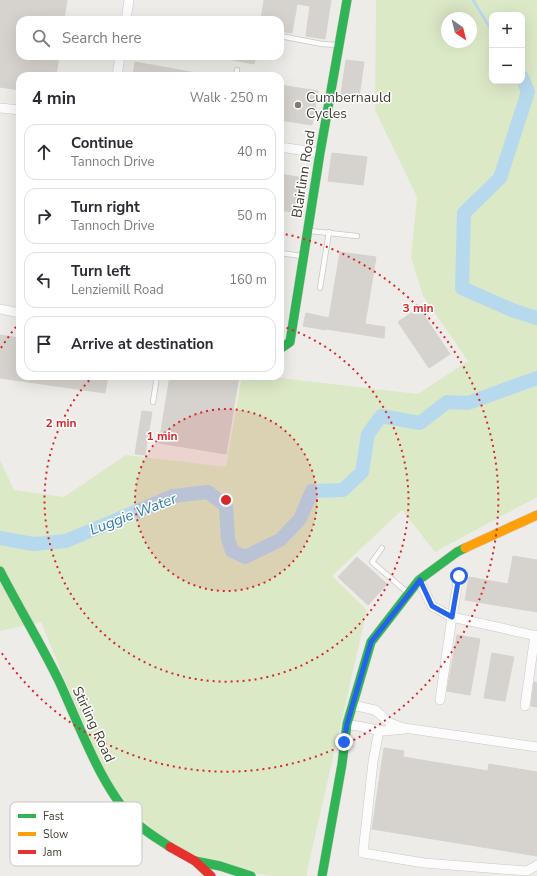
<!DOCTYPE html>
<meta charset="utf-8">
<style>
body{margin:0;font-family:"Nunito Sans",sans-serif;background:#f2f2f3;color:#2b2b33}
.controls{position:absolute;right:12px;top:12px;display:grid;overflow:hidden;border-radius:8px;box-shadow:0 4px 16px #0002}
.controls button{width:36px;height:36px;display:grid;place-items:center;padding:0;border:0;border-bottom:1px solid #e1e1e2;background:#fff;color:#2b2b33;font:20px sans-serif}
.compass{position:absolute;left:441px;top:12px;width:36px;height:36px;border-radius:50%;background:#fff;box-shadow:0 4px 16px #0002;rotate:145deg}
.stop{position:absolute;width:12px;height:12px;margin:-9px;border:3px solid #2563eb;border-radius:50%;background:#fff}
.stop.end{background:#2563eb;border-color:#fff;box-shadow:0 1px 4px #0008}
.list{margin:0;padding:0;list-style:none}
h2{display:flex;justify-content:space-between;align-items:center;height:52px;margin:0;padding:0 16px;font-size:17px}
h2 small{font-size:13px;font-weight:400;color:#7c7c81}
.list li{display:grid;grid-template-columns:26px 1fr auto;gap:12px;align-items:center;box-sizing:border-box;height:56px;margin:0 8px 8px;padding:0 8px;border:1px solid #e1e1e2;border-radius:12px}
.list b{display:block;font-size:15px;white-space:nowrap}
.list p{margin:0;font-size:13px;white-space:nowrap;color:#7c7c81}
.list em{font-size:13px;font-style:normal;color:#7c7c81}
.icon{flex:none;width:22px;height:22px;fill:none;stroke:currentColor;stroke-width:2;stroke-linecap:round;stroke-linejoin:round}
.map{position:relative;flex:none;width:537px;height:876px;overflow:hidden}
.search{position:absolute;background:#fff;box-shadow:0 4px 16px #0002;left:16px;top:16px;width:268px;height:44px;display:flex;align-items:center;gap:10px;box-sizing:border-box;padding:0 14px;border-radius:12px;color:#7c7c81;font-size:15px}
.panel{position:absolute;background:#fff;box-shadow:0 4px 16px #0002;left:16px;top:72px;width:268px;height:308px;border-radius:12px}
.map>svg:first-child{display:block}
.green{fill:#dce9c7;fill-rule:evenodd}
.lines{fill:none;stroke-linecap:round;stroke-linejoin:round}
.stream{stroke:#b7d9ed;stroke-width:2.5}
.river{stroke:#b7d9ed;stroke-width:14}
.building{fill:#d6d3ce;stroke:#d6d3ce}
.lane-casing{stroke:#cbc8c3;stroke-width:6}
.street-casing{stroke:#cbc8c3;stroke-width:10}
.fast-casing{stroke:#cec9be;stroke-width:10}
.slow-casing{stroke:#cec9be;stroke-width:10}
.jam-casing{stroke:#cec9be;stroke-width:10}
.lane{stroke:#fcfcfc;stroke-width:4.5}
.street{stroke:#fcfcfc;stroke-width:9}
.fast{stroke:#30b455;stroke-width:9}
.slow{stroke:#ff9f0a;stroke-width:9}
.jam{stroke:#e5322d;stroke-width:9}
.route{stroke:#2563eb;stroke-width:5}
.ring{fill:none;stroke:#d62828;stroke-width:2;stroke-dasharray:2 4}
.poi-dot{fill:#807a73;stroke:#fff;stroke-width:1.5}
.labels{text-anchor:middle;stroke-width:3;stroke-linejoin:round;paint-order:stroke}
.poi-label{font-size:14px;fill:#443d34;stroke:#fff;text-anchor:start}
.street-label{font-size:14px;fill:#443d34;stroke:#fff}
.water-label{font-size:15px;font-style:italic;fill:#2f7dae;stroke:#fff}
.key{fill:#fff;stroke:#c7c5c2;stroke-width:1}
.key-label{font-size:11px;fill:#443d34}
.centre{fill:#d62828;stroke:#fff;stroke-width:2}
.ring-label{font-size:12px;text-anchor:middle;font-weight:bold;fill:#d62828;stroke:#fff;stroke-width:3;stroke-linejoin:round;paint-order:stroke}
</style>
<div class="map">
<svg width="537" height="876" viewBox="0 0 537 876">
<rect width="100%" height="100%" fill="#eeece8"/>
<path class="green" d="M376,0H537V497L435,552L402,510L332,576L367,610L307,871V876H273L251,873L189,853L155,833L110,784L73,700L41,622L0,631V460L14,490L64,497L126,455L226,467L242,376H263L418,394L468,361L423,296L411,257L417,197L375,110ZM492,15H522V81H492ZM447,18H471V42H447Z"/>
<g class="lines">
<polyline class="stream" points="473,0 492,31"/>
<g class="river">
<polyline points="522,77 528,92 500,178 464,213 462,288 512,310 537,318"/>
<polyline points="0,538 33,544 66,541 173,496 208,492 226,506 228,539 232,551 245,557 280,540 300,519 312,491 343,490 362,472 368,434 381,416 420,423 447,402 468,403 537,378"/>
</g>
</g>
<g class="building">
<polygon points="0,0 67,0 64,20 20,20 20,56 59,56 56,76 20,76 20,90 0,87"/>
<polygon points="264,0 331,0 325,39 306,36 310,6 297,4 292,33 280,31 280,20 261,20"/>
<polygon points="228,56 256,56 254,64 228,59"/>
<polygon points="346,60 364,62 359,97 341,94"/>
<polygon points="135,62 196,73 196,76 133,76"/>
<polygon points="280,85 318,91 312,125 280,120"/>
<polygon points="332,153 367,157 363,185 328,181"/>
<polygon points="280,174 303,178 297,213 280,210"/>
<polygon points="340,252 376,257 365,324 385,327 384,338 326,329 326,330 303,326 306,313 329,318"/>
<polygon points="419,308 450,354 429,368 398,322"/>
<polygon points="0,335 20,338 20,376 108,376 105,393 0,378"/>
<polygon points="170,376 239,376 226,454 159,443"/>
<polygon points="142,411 152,412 145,455 135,454"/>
<polygon points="513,556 537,560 537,612 465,600 469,577 508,584"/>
<polygon points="357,557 387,584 368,605 338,577"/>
<polygon points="457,635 480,639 470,695 447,691"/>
<polygon points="492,653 514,657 505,701 484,698"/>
<polygon points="534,682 537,683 537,707 531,706"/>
<polygon points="384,748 404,751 403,757 488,771 489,764 537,772 537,856 372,829"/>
</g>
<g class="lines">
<g class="lane-casing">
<g id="lane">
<polyline points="280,36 322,44 338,45"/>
<polyline points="236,76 237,70"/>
<polyline points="310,231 357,236"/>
<polyline points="280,253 302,256"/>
<polyline points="320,288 329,232"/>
<polyline points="153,402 157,376"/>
<polyline points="382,548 372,562 408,593"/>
</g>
</g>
<g class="street-casing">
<g id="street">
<polyline points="126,20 129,0"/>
<polyline points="117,76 120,56"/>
<polyline points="0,108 20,110"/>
<polyline points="280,147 320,153"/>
<polyline points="0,309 20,313"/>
<polyline points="419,580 432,606 452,617 537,636"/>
<polyline points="440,700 452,617 459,576"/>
<polyline points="352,705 375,710 390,723 403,728"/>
<polyline points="525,706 535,635"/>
<polyline points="347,724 383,731 405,729"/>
<polyline points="404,728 537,747"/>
<polyline points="379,730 373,762 363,853 424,863 527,871 537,865"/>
</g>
</g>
<g class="fast-casing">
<g id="fast">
<polyline points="280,349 290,342 320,153 347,0"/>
<path d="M0,571C19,608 41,644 59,681C80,726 103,794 140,826C149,834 160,840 170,847"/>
<polyline points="195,861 220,866 251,876"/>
<polyline points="322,876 342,764 347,724 371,642 419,580 457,552 465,548"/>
</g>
</g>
<g class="slow-casing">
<polyline id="slow" points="465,548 537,515"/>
</g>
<g class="jam-casing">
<polyline id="jam" points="170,847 195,861 211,876"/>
</g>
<use href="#lane" class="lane"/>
<use href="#street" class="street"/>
<use href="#fast" class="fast"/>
<use href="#slow" class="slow"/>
<use href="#jam" class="jam"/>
</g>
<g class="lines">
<polyline class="route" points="344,742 347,724 371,642 420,580 432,606 452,617 459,576"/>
</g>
<circle cx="226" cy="500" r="91" fill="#d62828" fill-opacity=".12"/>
<g class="ring">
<circle cx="226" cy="500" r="91"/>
<path d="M281 326A182 182 0 1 1 92 377"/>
<path d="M1 348A272 272 0 0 1 19 323M280 233A272 272 0 1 1 1 652"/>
</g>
<circle class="poi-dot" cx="298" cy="105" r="4"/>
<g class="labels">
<g class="poi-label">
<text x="306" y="102">Cumbernauld<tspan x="306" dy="16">Cycles</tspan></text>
</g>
<g class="street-label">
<text transform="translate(303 174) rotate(-81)" y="5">Blairlinn Road</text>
<text transform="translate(94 724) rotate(65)" y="5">Stirling Road</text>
</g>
<g class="water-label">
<text transform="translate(133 514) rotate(-21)" y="5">Luggie Water</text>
</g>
</g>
<rect x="10" y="802" width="132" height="64" rx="6" class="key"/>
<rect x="18" y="814" width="18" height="4" fill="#30b455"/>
<rect x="18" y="832" width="18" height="4" fill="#ff9f0a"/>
<rect x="18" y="850" width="18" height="4" fill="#e5322d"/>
<g class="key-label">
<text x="43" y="820">Fast</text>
<text x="43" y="838">Slow</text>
<text x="43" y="856">Jam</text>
</g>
<circle cx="226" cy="500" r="6" class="centre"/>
<g class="ring-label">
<text x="418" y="312">3 min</text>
<text x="61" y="427">2 min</text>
<text x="162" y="440">1 min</text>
</g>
</svg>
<div class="controls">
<button>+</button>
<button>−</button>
</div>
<svg class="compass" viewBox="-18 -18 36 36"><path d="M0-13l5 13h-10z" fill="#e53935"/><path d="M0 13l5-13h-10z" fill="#7c7c81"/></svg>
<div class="stop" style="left:459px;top:576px"></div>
<div class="stop end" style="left:344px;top:742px"></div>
<div class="search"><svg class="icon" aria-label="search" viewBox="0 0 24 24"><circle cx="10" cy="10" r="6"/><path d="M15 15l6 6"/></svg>Search here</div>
<section class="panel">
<h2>4 min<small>Walk · 250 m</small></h2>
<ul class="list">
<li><svg class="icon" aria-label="ahead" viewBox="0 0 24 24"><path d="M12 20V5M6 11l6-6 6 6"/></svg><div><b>Continue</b><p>Tannoch Drive</p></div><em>40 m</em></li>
<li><svg class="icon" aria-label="right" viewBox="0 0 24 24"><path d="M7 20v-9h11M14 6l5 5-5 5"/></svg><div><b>Turn right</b><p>Tannoch Drive</p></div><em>50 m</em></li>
<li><svg class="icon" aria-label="left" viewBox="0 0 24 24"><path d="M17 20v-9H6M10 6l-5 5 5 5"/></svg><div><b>Turn left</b><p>Lenziemill Road</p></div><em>160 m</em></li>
<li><svg class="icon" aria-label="arrive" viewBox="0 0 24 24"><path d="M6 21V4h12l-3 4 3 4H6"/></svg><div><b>Arrive at destination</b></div></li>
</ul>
</section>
</div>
